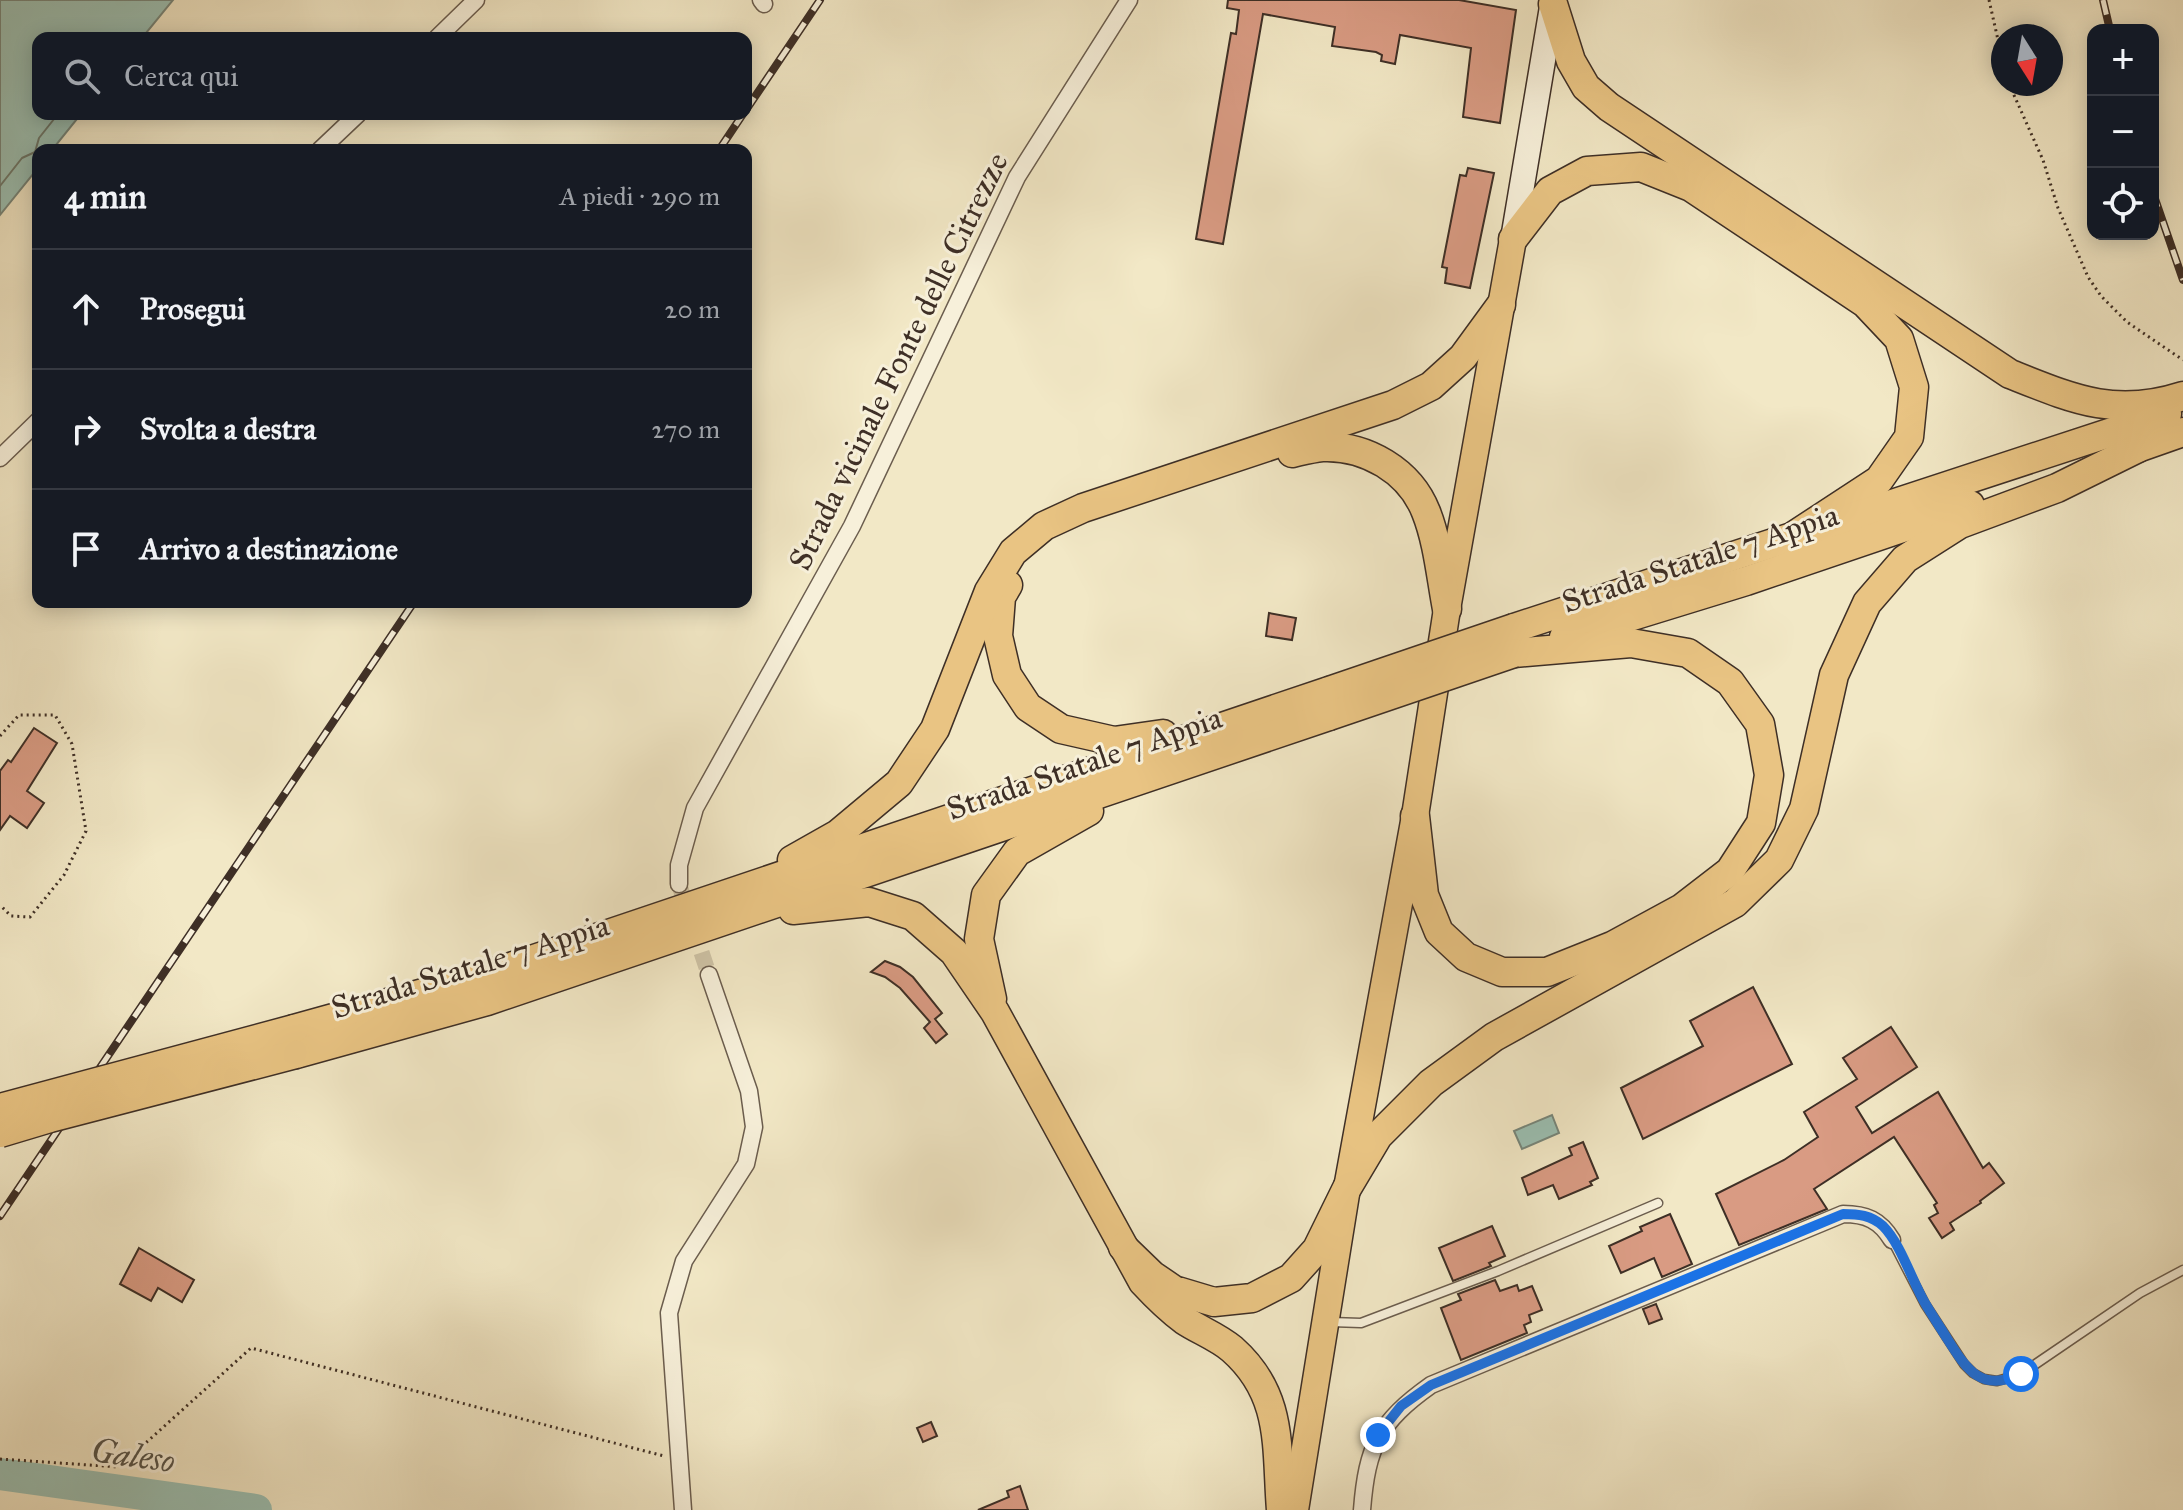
<!DOCTYPE html>
<html lang="it">
<meta charset="utf-8">
<style>
body{margin:0;font-family:"IM FELL Great Primer",serif;background:#242831;color:#f1f3f6}
.controls{position:absolute;right:24px;top:24px;display:grid;overflow:hidden;border-radius:16px;box-shadow:0 4px 20px #0003}
.controls button{width:72px;height:72px;display:grid;place-items:center;padding:0;border:0;border-bottom:2px solid #363941;background:#171b24;color:#f1f3f6;font:40px sans-serif}
.compass{position:absolute;left:1991px;top:24px;width:72px;height:72px;border-radius:50%;background:#171b24;box-shadow:0 4px 20px #0003;rotate:169deg}
.stop{position:absolute;width:24px;height:24px;margin:-18px;border:6px solid #1a73e8;border-radius:50%;background:#fff}
.stop.end{background:#1a73e8;border-color:#fff;box-shadow:0 2px 8px #0008}
.list{margin:0;padding:0;list-style:none}
h2{display:flex;justify-content:space-between;align-items:center;height:104px;margin:0;padding:0 32px;font-size:34px}
h2 small{font-size:26px;font-weight:400;color:#9ea1a6}
.list li{display:grid;grid-template-columns:52px 1fr auto;gap:24px;align-items:center;box-sizing:border-box;height:120px;padding:0 32px;border-top:2px solid #363941}
.list b{display:block;font-size:30px;white-space:nowrap}
.list em{font-size:26px;font-style:normal;color:#9ea1a6}
.icon{flex:none;width:44px;height:44px;fill:none;stroke:currentColor;stroke-width:2;stroke-linecap:round;stroke-linejoin:round}
.map{position:relative;flex:none;width:2183px;height:1510px;overflow:hidden}
.search{position:absolute;background:#171b24;box-shadow:0 4px 20px #0003;left:32px;top:32px;width:720px;height:88px;display:flex;align-items:center;gap:20px;box-sizing:border-box;padding:0 28px;border-radius:16px;color:#9ea1a6;font-size:30px}
.panel{position:absolute;background:#171b24;box-shadow:0 4px 20px #0003;left:32px;top:144px;width:720px;height:464px;border-radius:16px}
.map>svg:first-child{display:block}
.water{fill:#9bc0b3;stroke:#76867b;stroke-width:2}
.lines{fill:none;stroke-linecap:round;stroke-linejoin:round}
.shore{stroke:#6c786c;stroke-width:2}
.river{stroke:#9bc0b3;stroke-width:32}
.building{fill:#d99b83;stroke:#3e2f26;stroke-width:2}
.minor-tunnel{stroke:#cec3a6;stroke-width:16;stroke-dasharray:16 8;stroke-linecap:butt}
.service-casing{stroke:#6b5d4e;stroke-width:11}
.minor-casing{stroke:#6b5d4e;stroke-width:19}
.secondary-casing{stroke:#3e2f26;stroke-width:27}
.primary-casing{stroke:#3e2f26;stroke-width:29}
.trunk-casing{stroke:#3e2f26;stroke-width:31}
.path{stroke:#3e2f26;stroke-width:3;stroke-dasharray:2 4;stroke-linecap:butt}
.service{stroke:#f7f0da;stroke-width:8}
.minor{stroke:#f7f0da;stroke-width:16}
.secondary{stroke:#f7f0da;stroke-width:24}
.primary{stroke:#e9c483;stroke-width:26}
.trunk{stroke:#e9c483;stroke-width:28}
.rail-casing{stroke:#3e2f26;stroke-width:8}
.rail{stroke:#f7f0da;stroke-width:5;stroke-dasharray:15;stroke-linecap:butt}
.trunk-bridge-casing{stroke:#3e2f26;stroke-width:31;stroke-linecap:butt}
.trunk-bridge{stroke:#e9c483;stroke-width:28}
.route{stroke:#1a73e8;stroke-width:10}
.labels{text-anchor:middle;stroke-width:6;stroke-linejoin:round;paint-order:stroke}
.street-label{font-size:32px;fill:#3e2f26;stroke:#f7f0da}
.water-label{font-size:34px;font-style:italic;fill:#555349;stroke:#f7f0da}
</style>
<div class="map">
<svg width="2183" height="1510" viewBox="0 0 2183 1510">
<rect width="100%" height="100%" fill="#f2e8c6"/>
<filter id="stains"><feTurbulence type="fractalNoise" baseFrequency=".0025" numOctaves="4"/><feColorMatrix values="0 0 0 0 .2 0 0 0 0 .09 0 0 0 0 .02 0 0 0 .5 -.17"/></filter>
<radialGradient id="worn" r=".72"><stop offset=".6" stop-color="#630" stop-opacity="0"/><stop offset="1" stop-color="#630" stop-opacity=".3"/></radialGradient>
<g class="water">
<polygon points="0,0 173,0 142,38 38,38 38,114 81,114 52,150 38,150 38,168 0,215"/>
<polygon points="1552,1115 1559,1133 1522,1149 1514,1131"/>
</g>
<g class="lines">
<polyline class="shore" points="0,186 22,158 35,152 39,138 58,114"/>
<polyline class="river" points="0,1474 256,1510"/>
</g>
<g class="building">
<polygon points="1228,0 1459,0 1516,10 1500,123 1463,117 1471,48 1400,35 1395,64 1381,61 1382,55 1376,52 1332,46 1335,27 1263,14 1223,244 1196,239 1231,33 1236,34 1239,10 1227,8"/>
<polygon points="1468,168 1494,173 1470,288 1445,283 1447,268 1442,267 1460,175 1466,176"/>
<polygon points="1269,613 1296,618 1292,640 1266,636"/>
<polygon points="34,728 57,743 27,791 44,803 27,828 10,816 0,830 0,771 8,760 11,762"/>
<polygon points="885,961 900,967 913,977 942,1013 935,1019 947,1034 936,1043 924,1028 930,1022 900,988 885,977 871,972"/>
<polygon points="1753,987 1792,1064 1643,1139 1621,1088 1703,1046 1690,1021"/>
<polygon points="1891,1027 1917,1067 1856,1107 1872,1133 1938,1092 1983,1168 1989,1163 2004,1183 1980,1201 1981,1203 1950,1223 1954,1230 1942,1238 1929,1218 1938,1213 1934,1205 1937,1203 1894,1137 1814,1189 1827,1209 1739,1245 1716,1194 1784,1160 1818,1137 1804,1112 1857,1079 1843,1058"/>
<polygon points="1583,1142 1598,1178 1590,1182 1592,1185 1559,1199 1553,1185 1528,1195 1522,1178 1572,1155 1569,1148"/>
<polygon points="1670,1214 1692,1264 1662,1277 1654,1258 1621,1273 1609,1246 1642,1231 1640,1227"/>
<polygon points="1492,1226 1505,1256 1489,1263 1491,1266 1453,1281 1439,1248"/>
<polygon points="139,1248 194,1280 182,1302 158,1288 151,1301 120,1284"/>
<polygon points="1495,1280 1500,1291 1517,1285 1519,1291 1532,1286 1542,1310 1529,1315 1531,1322 1524,1325 1527,1333 1461,1360 1441,1308 1461,1300 1458,1294"/>
<polygon points="1656,1304 1662,1319 1649,1324 1643,1309"/>
<polygon points="931,1422 937,1436 923,1442 917,1428"/>
<polygon points="1020,1486 1028,1510 978,1510 1009,1497 1007,1491"/>
</g>
<g class="lines">
<polyline class="minor-tunnel" points="679,884 709,975"/>
<g class="service-casing">
<g id="service">
<polyline points="1892,1240 1925,1304 1964,1364 1973,1373 1984,1379 1997,1381 2021,1374 2140,1293 2183,1270"/>
<polyline points="1331,1322 1361,1323 1498,1271 1658,1203"/>
</g>
</g>
<g class="minor-casing">
<g id="minor">
<polyline points="761,0 764,4"/>
<polyline points="437,38 476,0"/>
<polyline points="320,150 358,114"/>
<polyline points="0,458 38,421"/>
<polyline points="679,884 679,865 695,808 852,526 1017,177 1129,0"/>
<polyline points="683,1510 669,1313 684,1261 746,1164 754,1127 749,1091 709,975"/>
<path d="M1362,1510C1367,1446 1379,1422 1431,1385L1843,1214C1866,1214 1880,1220 1892,1240"/>
</g>
</g>
<g class="secondary-casing">
<polyline id="secondary" points="1513,239 1553,1"/>
</g>
<g class="primary-casing">
<polyline id="primary" points="1295,1510 1347,1188 1415,816 1447,609 1513,239"/>
</g>
<g class="trunk-casing">
<g id="trunk">
<path d="M1553,4L1571,61L1586,87L1609,107L2010,374C2073,399 2115,418 2183,396"/>
<polyline points="1513,239 1550,191 1587,171 1641,167 1691,187 1865,303 1899,339 1914,387 1909,437 1879,480 1795,535"/>
<path d="M1292,453C1301,451 1312,448 1322,447C1366,445 1410,471 1426,512C1438,542 1441,578 1447,609"/>
<polyline points="2123,453 2183,432"/>
<polyline points="1008,585 1001,597 998,636 1007,675 1028,707 1061,729 1114,741 1163,734"/>
<polyline points="1514,628 2167,414"/>
<polyline points="1564,637 1746,581 1970,505"/>
<polyline points="1415,816 1424,895 1439,932 1466,957 1502,972 1547,972 1612,946 1682,908 1730,871 1761,823 1769,775 1760,724 1730,682 1688,653 1631,643 1514,653"/>
<polyline points="792,860 838,834 899,783 935,729 989,591 1013,552 1044,526 1083,508 1393,405 1431,386 1463,357 1501,305"/>
<path d="M793,910L869,902L913,916L954,952L995,1012L1143,1282C1156,1296 1169,1309 1184,1320C1199,1330 1218,1337 1232,1349C1284,1395 1276,1447 1281,1510"/>
<polyline points="992,999 979,939 986,895 1017,852 1089,811"/>
<polyline points="294,1029 481,977 1329,691"/>
<polyline points="296,1054 487,1001 1329,716"/>
<polyline points="1123,1247 1152,1275 1174,1290 1214,1302 1252,1298 1291,1278 1317,1249 1347,1188 1378,1136 1431,1083 1494,1037 1735,903 1779,860 1804,809 1834,675 1867,603 1905,559 1960,524 2057,488 2138,448"/>
</g>
</g>
<g class="path">
<polyline points="1989,0 2003,62"/>
<polyline points="2009,84 2043,160 2058,208 2088,277 2101,296 2127,322 2183,360"/>
<polyline points="0,736 19,715 55,715 72,744 86,831 64,875 30,917 11,916 0,905"/>
<polyline points="0,1459 119,1467 251,1348 664,1456"/>
</g>
<use href="#service" class="service"/>
<use href="#minor" class="minor"/>
<use href="#secondary" class="secondary"/>
<use href="#primary" class="primary"/>
<use href="#trunk" class="trunk"/>
<g class="rail-casing">
<g id="rail">
<polyline points="2103,0 2110,30"/>
<polyline points="746,110 820,0"/>
<polyline points="719,150 743,114"/>
<polyline points="2153,193 2183,280"/>
<polyline points="0,1216 414,602"/>
</g>
</g>
<use href="#rail" class="rail"/>
<g class="trunk-bridge-casing">
<g id="trunk-bridge">
<polyline points="1329,691 1514,628"/>
<polyline points="1329,716 1514,653"/>
<polyline points="0,1108 294,1029"/>
<polyline points="0,1133 50,1118 296,1054"/>
</g>
</g>
<use href="#trunk-bridge" class="trunk-bridge"/>
</g>
<g class="lines">
<path class="route" d="M1378,1435L1401,1406L1431,1385L1843,1214C1858,1214 1871,1215 1883,1226C1901,1244 1912,1281 1925,1303C1932,1315 1940,1327 1948,1340C1967,1370 1982,1393 2021,1374"/>
</g>
<g class="labels">
<g class="street-label">
<text transform="translate(898 361) rotate(-64)" y="11">Strada vicinale Fonte delle Citrezze</text>
<text transform="translate(1700 558) rotate(-18)" y="11">Strada Statale 7 Appia</text>
<text transform="translate(1084 763) rotate(-19)" y="11">Strada Statale 7 Appia</text>
<text transform="translate(470 966) rotate(-17)" y="11">Strada Statale 7 Appia</text>
</g>
<g class="water-label">
<text transform="translate(133 1455) rotate(8)" y="12">Galeso</text>
</g>
</g>
<rect width="100%" height="100%" filter="url(#stains)"/>
<rect width="100%" height="100%" fill="url(#worn)"/>
</svg>
<div class="controls">
<button>+</button>
<button>−</button>
<button><svg class="icon" aria-label="locate" viewBox="0 0 24 24"><circle cx="12" cy="12" r="6"/><path d="M12 2v4M12 18v4M2 12h4M18 12h4"/></svg></button>
</div>
<svg class="compass" viewBox="-18 -18 36 36"><path d="M0-13l5 13h-10z" fill="#e53935"/><path d="M0 13l5-13h-10z" fill="#9ea1a6"/></svg>
<div class="stop" style="left:2021px;top:1374px"></div>
<div class="stop end" style="left:1378px;top:1435px"></div>
<div class="search"><svg class="icon" aria-label="search" viewBox="0 0 24 24"><circle cx="10" cy="10" r="6"/><path d="M15 15l6 6"/></svg>Cerca qui</div>
<section class="panel">
<h2>4 min<small>A piedi · 290 m</small></h2>
<ul class="list">
<li><svg class="icon" aria-label="ahead" viewBox="0 0 24 24"><path d="M12 20V5M6 11l6-6 6 6"/></svg><div><b>Prosegui</b></div><em>20 m</em></li>
<li><svg class="icon" aria-label="right" viewBox="0 0 24 24"><path d="M7 20v-9h11M14 6l5 5-5 5"/></svg><div><b>Svolta a destra</b></div><em>270 m</em></li>
<li><svg class="icon" aria-label="arrive" viewBox="0 0 24 24"><path d="M6 21V4h12l-3 4 3 4H6"/></svg><div><b>Arrivo a destinazione</b></div></li>
</ul>
</section>
</div>
